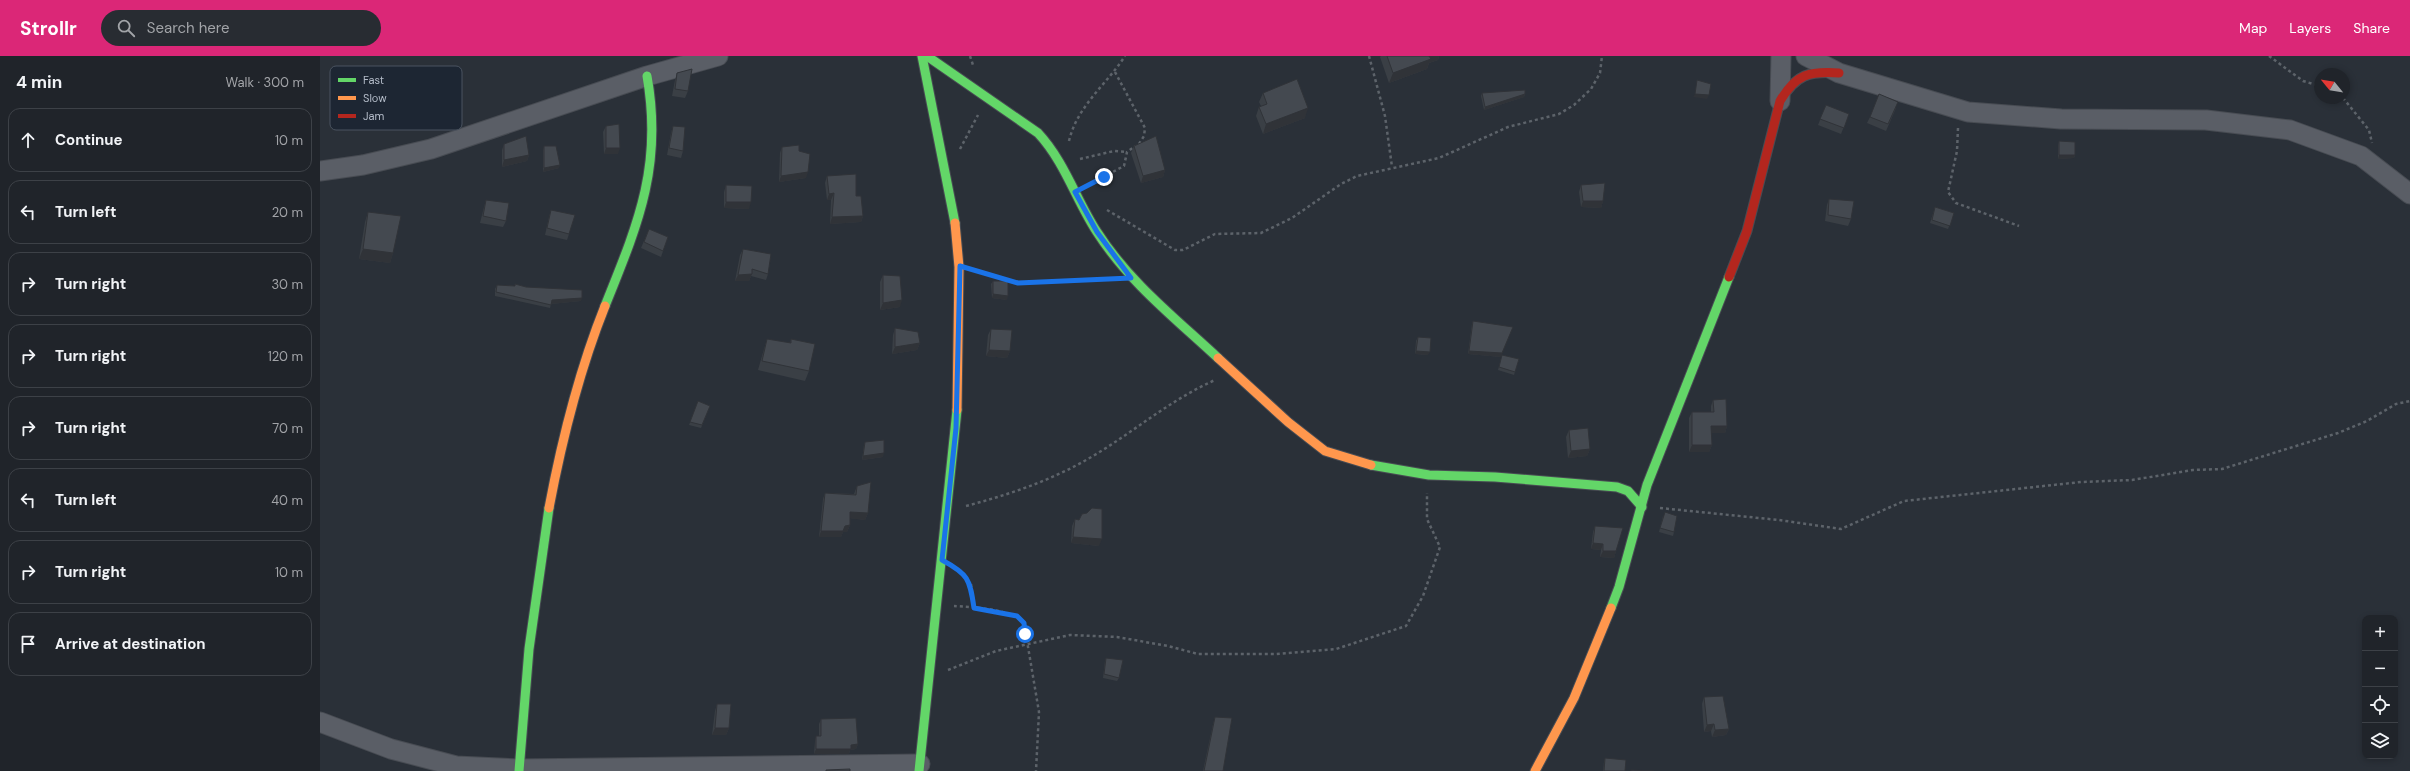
<!DOCTYPE html>
<meta charset="utf-8">
<style>
body{margin:0;font-family:"DM Sans",sans-serif;background:#282c32;color:#f1f3f6}
.controls{position:absolute;right:12px;bottom:12px;display:grid;overflow:hidden;border-radius:8px;box-shadow:0 2px 6px #0003}
.controls button{width:36px;height:36px;display:grid;place-items:center;padding:0;border:0;border-bottom:1px solid #3d4147;background:#20242a;color:#f1f3f6;font:20px sans-serif}
.compass{position:absolute;left:1994px;top:12px;width:36px;height:36px;border-radius:50%;background:#20242a;box-shadow:0 2px 6px #0003;rotate:300deg}
.stop{position:absolute;width:12px;height:12px;margin:-9px;border:3px solid #1a73e8;border-radius:50%;background:#fff}
.stop.end{background:#1a73e8;border-color:#fff;box-shadow:0 1px 4px #0008}
.list{margin:0;padding:0;list-style:none}
h2{display:flex;justify-content:space-between;align-items:center;height:52px;margin:0;padding:0 16px;font-size:17px}
h2 small{font-size:13px;font-weight:400;color:#a2a4a8}
.list li{display:grid;grid-template-columns:26px 1fr auto;gap:12px;align-items:center;box-sizing:border-box;height:64px;margin:0 8px 8px;padding:0 8px;border:1px solid #3d4147;border-radius:12px}
.list b{display:block;font-size:15px;white-space:nowrap}
.list em{font-size:13px;font-style:normal;color:#a2a4a8}
.icon{flex:none;width:22px;height:22px;fill:none;stroke:currentColor;stroke-width:2;stroke-linecap:round;stroke-linejoin:round}
.map{position:relative;flex:none;width:2090px;height:715px;overflow:hidden}
header{display:flex;align-items:center;gap:24px;box-sizing:border-box;height:56px;padding:0 20px;background:#db2777;color:#fff}
header strong{font-size:19px}
nav{display:flex;gap:22px;margin-inline-start:auto;font-size:14px}
.search{width:280px;height:36px;background:#282c32;display:flex;align-items:center;gap:10px;box-sizing:border-box;padding:0 14px;border-radius:22px;color:#a2a4a8;font-size:15px}
main{display:flex}
aside{flex:1;background:#20242a}
.map>svg:first-child{display:block}
.lines{fill:none;stroke-linecap:round;stroke-linejoin:round}
.street-casing{stroke:#484c53;stroke-width:21}
.fast-casing{stroke:#484c53;stroke-width:11}
.slow-casing{stroke:#484c53;stroke-width:11}
.jam-casing{stroke:#484c53;stroke-width:11}
.path{stroke:#5d636a;stroke-width:2.5;stroke-dasharray:3 3;stroke-linecap:butt}
.street{stroke:#5a5e66;stroke-width:19}
.fast{stroke:#63d668;stroke-width:9}
.slow{stroke:#ff974d;stroke-width:9}
.jam{stroke:#b3261e;stroke-width:9}
.wall{fill:#3a3f45}
.shaded-wall{fill:#303338}
.building{fill:#444950;stroke:#303338}
.route{stroke:#1a73e8;stroke-width:5}
.key{fill:#1d2633;stroke:#4a5360;stroke-width:1}
.key-label{font-size:11px;fill:#b4bcc9}
</style>
<header>
<strong>Strollr</strong>
<div class="search"><svg class="icon" aria-label="search" viewBox="0 0 24 24"><circle cx="10" cy="10" r="6"/><path d="M15 15l6 6"/></svg>Search here</div>
<nav><a>Map</a><a>Layers</a><a>Share</a></nav>
</header>
<main>
<aside>
<h2>4 min<small>Walk · 300 m</small></h2>
<ul class="list">
<li><svg class="icon" aria-label="ahead" viewBox="0 0 24 24"><path d="M12 20V5M6 11l6-6 6 6"/></svg><div><b>Continue</b></div><em>10 m</em></li>
<li><svg class="icon" aria-label="left" viewBox="0 0 24 24"><path d="M17 20v-9H6M10 6l-5 5 5 5"/></svg><div><b>Turn left</b></div><em>20 m</em></li>
<li><svg class="icon" aria-label="right" viewBox="0 0 24 24"><path d="M7 20v-9h11M14 6l5 5-5 5"/></svg><div><b>Turn right</b></div><em>30 m</em></li>
<li><svg class="icon" aria-label="right" viewBox="0 0 24 24"><path d="M7 20v-9h11M14 6l5 5-5 5"/></svg><div><b>Turn right</b></div><em>120 m</em></li>
<li><svg class="icon" aria-label="right" viewBox="0 0 24 24"><path d="M7 20v-9h11M14 6l5 5-5 5"/></svg><div><b>Turn right</b></div><em>70 m</em></li>
<li><svg class="icon" aria-label="left" viewBox="0 0 24 24"><path d="M17 20v-9H6M10 6l-5 5 5 5"/></svg><div><b>Turn left</b></div><em>40 m</em></li>
<li><svg class="icon" aria-label="right" viewBox="0 0 24 24"><path d="M7 20v-9h11M14 6l5 5-5 5"/></svg><div><b>Turn right</b></div><em>10 m</em></li>
<li><svg class="icon" aria-label="arrive" viewBox="0 0 24 24"><path d="M6 21V4h12l-3 4 3 4H6"/></svg><div><b>Arrive at destination</b></div></li>
</ul>
</aside>
<div class="map">
<svg width="2090" height="715" viewBox="0 0 2090 715">
<rect width="100%" height="100%" fill="#2a3038"/>
<g class="lines">
<g class="street-casing">
<g id="street">
<polyline points="1486,0 1519,17 1648,56 1741,63 1886,64 1970,74 2041,100 2090,138"/>
<polyline points="1460,45 1461,0"/>
<polyline points="0,115 43,109 111,93 327,20 398,0"/>
<polyline points="0,666 71,693 136,710 199,713 600,708"/>
</g>
</g>
<g class="fast-casing">
<g id="fast">
<polyline points="602,0 635,167"/>
<path d="M607,0L718,77C745,106 756,144 777,176C809,226 855,262 898,302"/>
<path d="M285,250C318,168 343,110 327,20"/>
<polyline points="1051,409 1109,419 1175,421 1297,431 1308,435 1322,451"/>
<polyline points="1291,552 1299,531 1327,429 1409,221"/>
<polyline points="199,715 209,593 229,452"/>
<polyline points="599,715 637,354"/>
</g>
</g>
<g class="slow-casing">
<g id="slow">
<polyline points="635,167 639,211 637,354"/>
<polyline points="898,302 968,366 1005,395 1051,409"/>
<path d="M229,452C242,383 259,315 285,250"/>
<polyline points="1215,715 1254,642 1291,552"/>
</g>
</g>
<g class="jam-casing">
<path id="jam" d="M1409,221L1427,175L1460,45C1476,18 1489,15 1519,17"/>
</g>
<g class="path">
<polyline points="650,0 653,9"/>
<polyline points="1049,0 1065,60 1072,111"/>
<polyline points="1949,0 1983,25 2000,30"/>
<polyline points="795,16 825,72 824,80 819,88"/>
<polyline points="2023,42 2049,74 2052,87"/>
<polyline points="1638,72 1637,95 1628,136 1636,147 1699,170"/>
<path d="M749,85C757,50 787,28 805,0"/>
<polyline points="640,93 658,59"/>
<polyline points="760,103 794,95 807,96"/>
<polyline points="772,127 804,110 807,96 815,90"/>
<polyline points="787,154 855,194 863,194 895,178 941,177 972,162 1021,128 1037,120 1119,102 1188,71 1239,58 1254,49 1271,33 1280,17 1282,0"/>
<polyline points="657,215 698,227 789,223"/>
<path d="M646,450C691,438 733,424 773,400C815,375 850,344 895,324"/>
<polyline points="1340,452 1459,464 1521,473 1584,445 1761,426 1812,424 1873,414 1902,413 2018,377 2047,365 2076,348 2090,345"/>
<polyline points="640,514 651,528 654,552"/>
<path d="M634,550C651,551 694,553 704,567L719,656L716,715"/>
<polyline points="628,614 676,595 750,579 797,581 848,590 878,598 956,598 1016,593 1086,570 1103,540 1120,491 1107,463 1107,437"/>
</g>
<use href="#street" class="street"/>
<use href="#fast" class="fast"/>
<use href="#slow" class="slow"/>
<use href="#jam" class="jam"/>
</g>
<g class="wall">
<polygon points="1061,0 1119,0 1118,4 1109,7 1107,13 1069,27 1060,1"/>
<polygon points="357,17 368,35 365,42 352,40 355,24"/>
<polygon points="943,37 985,62 943,78 936,60 939,51 941,50 939,46"/>
<polygon points="1162,37 1205,38 1204,41 1164,54 1161,40"/>
<polygon points="1506,49 1529,58 1521,78 1498,69"/>
<polygon points="1576,52 1566,75 1547,67 1550,61"/>
<polygon points="286,70 298,98 284,98 283,76"/>
<polygon points="353,70 363,95 361,102 347,99 351,77"/>
<polygon points="1739,85 1755,99 1754,102 1738,103 1738,89"/>
<polygon points="184,88 209,99 207,105 182,111 182,94"/>
<polygon points="224,90 239,112 223,116 223,94"/>
<polygon points="814,90 845,114 843,121 821,127 811,97"/>
<polygon points="462,91 479,95 486,122 459,126 460,97"/>
<polygon points="507,120 536,140 543,160 541,166 510,168 511,144 507,144 505,127"/>
<polygon points="406,129 429,153 404,152 404,136"/>
<polygon points="1261,129 1283,145 1281,152 1261,151 1259,136"/>
<polygon points="1509,143 1531,163 1528,170 1505,165 1507,149"/>
<polygon points="166,144 186,165 183,171 160,167 164,151"/>
<polygon points="1615,151 1634,157 1628,173 1610,167"/>
<polygon points="231,154 249,178 247,184 225,179 229,161"/>
<polygon points="48,156 73,197 70,207 39,203 45,166"/>
<polygon points="329,173 348,181 341,201 321,192"/>
<polygon points="423,193 448,218 446,224 431,220 429,225 415,225 420,199"/>
<polygon points="563,219 580,251 560,254 560,226"/>
<polygon points="673,225 687,244 672,242 671,228"/>
<polygon points="195,228 261,245 231,248 230,252 175,240 175,233 177,229 195,230"/>
<polygon points="1153,265 1181,301 1148,298 1152,268"/>
<polygon points="575,272 600,287 597,294 572,298 573,279"/>
<polygon points="671,273 690,295 687,302 666,300 668,279"/>
<polygon points="1098,281 1108,299 1095,298 1096,285"/>
<polygon points="447,283 470,287 471,283 489,315 485,325 438,314 444,293"/>
<polygon points="1182,299 1199,303 1194,319 1178,314"/>
<polygon points="1393,344 1407,370 1405,377 1391,377 1392,389 1389,396 1369,396 1369,362 1372,356 1391,356 1391,350"/>
<polygon points="378,345 390,350 381,372 369,369"/>
<polygon points="1249,374 1270,393 1267,400 1248,402 1246,381"/>
<polygon points="545,386 563,401 542,404 544,389"/>
<polygon points="537,430 548,457 545,464 530,462 530,469 527,476 523,476 521,481 499,481 503,443 505,437 534,438"/>
<polygon points="1343,460 1354,476 1353,480 1339,476"/>
<polygon points="755,463 759,464 779,490 751,487 752,470"/>
<polygon points="1275,470 1296,495 1294,502 1280,501 1281,494 1271,493 1273,476"/>
<polygon points="786,602 799,622 797,625 783,622 785,605"/>
<polygon points="1384,641 1409,673 1406,679 1392,681 1391,675 1384,676 1382,648"/>
<polygon points="397,648 409,672 406,679 392,679 395,655"/>
<polygon points="895,661 903,715 883,715 893,668"/>
<polygon points="501,663 538,688 536,693 530,694 529,698 494,698 495,685 496,680 499,680 499,668"/>
<polygon points="1285,702 1305,715 1283,715 1284,706"/>
</g>
<g class="shaded-wall">
<polygon points="1108,0 1119,0 1118,4 1109,7 1107,13 1069,27 1073,17"/>
<polygon points="1205,38 1204,41 1164,54 1165,51"/>
<polygon points="1375,38 1389,39 1387,43 1373,41"/>
<polygon points="988,52 985,62 943,78 946,68"/>
<polygon points="286,92 300,92 298,98 284,98"/>
<polygon points="209,99 207,105 182,111 184,104"/>
<polygon points="1739,99 1755,99 1754,102 1738,103"/>
<polygon points="240,109 239,112 223,116 224,112"/>
<polygon points="845,114 843,121 821,127 823,120"/>
<polygon points="488,116 486,122 459,126 461,120"/>
<polygon points="514,137 511,144 507,144 509,138"/>
<polygon points="1263,145 1283,145 1281,152 1261,151"/>
<polygon points="406,146 431,146 429,153 404,152"/>
<polygon points="543,160 541,166 510,168 512,161"/>
<polygon points="43,193 73,197 70,207 39,203"/>
<polygon points="432,218 429,225 415,225 418,219"/>
<polygon points="673,238 688,240 687,244 672,242"/>
<polygon points="262,242 261,245 231,248 232,244"/>
<polygon points="582,244 580,251 560,254 563,247"/>
<polygon points="1193,271 1181,301 1148,298 1149,295"/>
<polygon points="600,287 597,294 572,298 575,291"/>
<polygon points="669,294 690,295 687,302 666,300"/>
<polygon points="1096,295 1110,296 1108,299 1095,298"/>
<polygon points="1391,370 1407,370 1405,377 1389,377"/>
<polygon points="1372,389 1392,389 1389,396 1369,396"/>
<polygon points="1270,393 1267,400 1248,402 1251,395"/>
<polygon points="564,397 563,401 542,404 543,400"/>
<polygon points="530,456 548,457 545,464 527,462"/>
<polygon points="530,469 527,476 523,476 521,481 499,481 501,475"/>
<polygon points="753,481 782,483 779,490 751,487"/>
<polygon points="1273,487 1283,488 1281,494 1271,493"/>
<polygon points="1283,495 1296,495 1294,502 1280,501"/>
<polygon points="1394,668 1391,675 1384,676 1387,669"/>
<polygon points="395,672 409,672 406,679 392,679"/>
<polygon points="1409,673 1406,679 1392,681 1395,674"/>
<polygon points="538,688 536,693 530,694 529,698 494,698 496,693"/>
</g>
<g class="building">
<polygon points="1067,0 1109,0 1111,3 1073,17"/>
<polygon points="372,13 368,35 355,33 357,17"/>
<polygon points="977,23 988,52 946,68 939,51 947,48 943,37"/>
<polygon points="1377,24 1391,28 1389,39 1375,38"/>
<polygon points="1205,34 1205,38 1165,51 1162,37"/>
<polygon points="1559,38 1578,46 1568,68 1550,61"/>
<polygon points="1506,49 1529,58 1524,72 1500,63"/>
<polygon points="299,68 300,92 286,92 286,70"/>
<polygon points="353,70 365,71 363,95 349,92"/>
<polygon points="206,80 209,99 184,104 184,88"/>
<polygon points="836,80 845,114 823,120 814,90"/>
<polygon points="1739,85 1755,86 1755,99 1739,99"/>
<polygon points="479,89 479,95 490,98 488,116 461,120 462,91"/>
<polygon points="224,90 236,90 240,109 224,112"/>
<polygon points="536,118 536,140 541,140 543,160 512,161 514,137 509,138 507,120"/>
<polygon points="1285,127 1283,145 1263,145 1261,129"/>
<polygon points="406,129 432,130 431,146 406,146"/>
<polygon points="1509,143 1534,145 1531,163 1508,159"/>
<polygon points="166,144 189,147 186,165 163,160"/>
<polygon points="1615,151 1634,157 1630,170 1612,164"/>
<polygon points="231,154 255,159 249,178 227,172"/>
<polygon points="48,156 81,160 73,197 43,193"/>
<polygon points="329,173 348,181 343,195 324,186"/>
<polygon points="423,193 451,198 448,218 432,213 432,218 418,219"/>
<polygon points="563,219 580,220 582,244 563,247"/>
<polygon points="673,225 688,225 688,240 673,238"/>
<polygon points="195,228 206,231 262,234 262,242 232,244 231,249 176,236 177,229 195,230"/>
<polygon points="1153,265 1193,271 1182,297 1149,295"/>
<polygon points="575,272 598,276 600,287 575,291"/>
<polygon points="671,273 692,274 690,295 669,294"/>
<polygon points="1098,281 1111,282 1110,296 1096,295"/>
<polygon points="447,283 471,287 471,283 495,288 489,315 442,305"/>
<polygon points="1182,299 1199,303 1195,316 1179,311"/>
<polygon points="1406,343 1407,370 1391,370 1392,389 1372,389 1372,356 1394,356 1393,344"/>
<polygon points="378,345 390,350 382,369 370,366"/>
<polygon points="1268,372 1270,393 1251,395 1249,374"/>
<polygon points="564,384 564,397 543,400 545,386"/>
<polygon points="551,426 548,457 530,456 530,469 525,470 523,475 501,475 505,437 536,439 537,430"/>
<polygon points="772,452 782,453 782,483 753,481 755,463 759,464 762,458 767,457"/>
<polygon points="1345,456 1357,460 1354,476 1340,472"/>
<polygon points="1275,470 1303,472 1296,495 1283,495 1283,488 1273,487"/>
<polygon points="786,602 803,604 799,622 784,618"/>
<polygon points="1403,640 1409,673 1395,674 1394,668 1387,669 1384,641"/>
<polygon points="397,648 411,648 409,672 395,672"/>
<polygon points="895,661 912,662 903,715 884,715"/>
<polygon points="536,662 538,688 531,689 531,693 496,693 496,680 501,680 501,663"/>
<polygon points="1285,702 1306,704 1305,715 1284,715"/>
<polygon points="530,713 530,715 506,715 506,714"/>
<polygon points="1311,714 1334,715 1311,715"/>
</g>
<g class="lines">
<path class="route" d="M705,578L704,567L697,560L654,552C650,523 648,518 622,504L636,372L640,210L698,227L811,222L777,176L755,136L784,121"/>
</g>
<rect x="10" y="10" width="132" height="64" rx="6" class="key"/>
<rect x="18" y="22" width="18" height="4" fill="#63d668"/>
<rect x="18" y="40" width="18" height="4" fill="#ff974d"/>
<rect x="18" y="58" width="18" height="4" fill="#b3261e"/>
<g class="key-label">
<text x="43" y="28">Fast</text>
<text x="43" y="46">Slow</text>
<text x="43" y="64">Jam</text>
</g>
</svg>
<div class="controls">
<button>+</button>
<button>−</button>
<button><svg class="icon" aria-label="locate" viewBox="0 0 24 24"><circle cx="12" cy="12" r="6"/><path d="M12 2v4M12 18v4M2 12h4M18 12h4"/></svg></button>
<button><svg class="icon" aria-label="layers" viewBox="0 0 24 24"><path d="M12 4l9 5-9 5-9-5zM3 14l9 5 9-5"/></svg></button>
</div>
<svg class="compass" viewBox="-18 -18 36 36"><path d="M0-13l5 13h-10z" fill="#e53935"/><path d="M0 13l5-13h-10z" fill="#a2a4a8"/></svg>
<div class="stop" style="left:705px;top:578px"></div>
<div class="stop end" style="left:784px;top:121px"></div>
</div>
</main>
